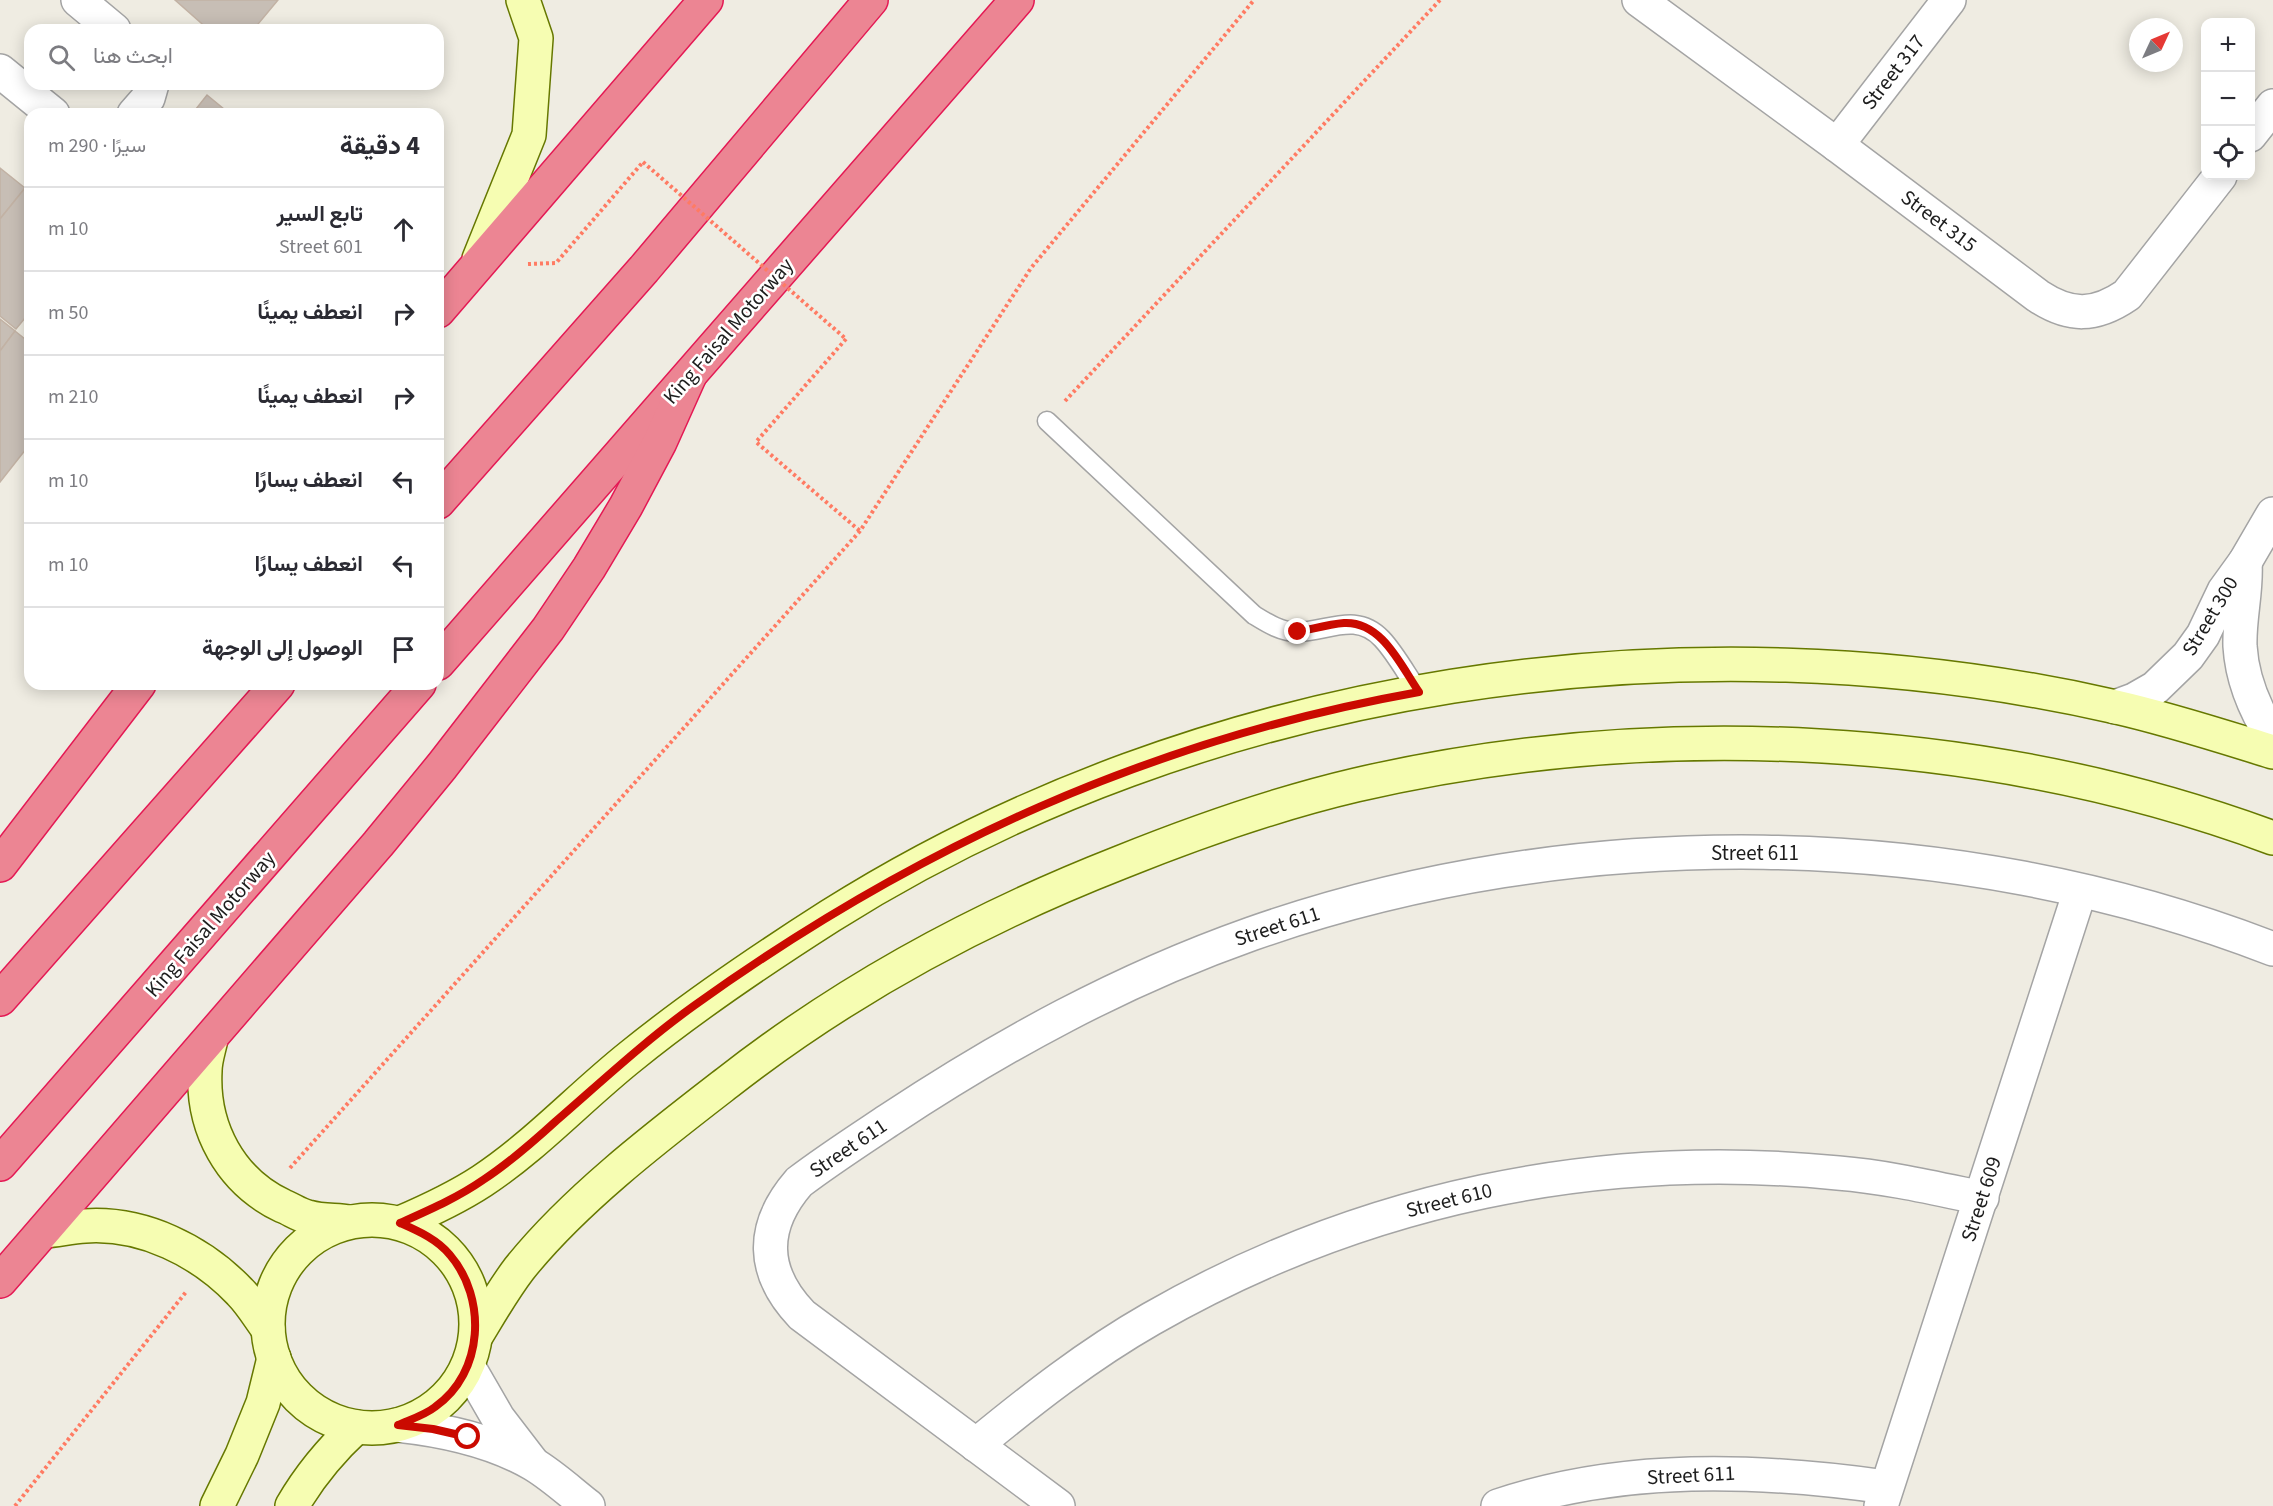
<!DOCTYPE html>
<html lang="ar">
<meta charset="utf-8">
<style>
body{margin:0;font-family:"Source Sans 3",Vazirmatn,sans-serif;background:#f7f7f7;color:#2b2b33;direction:rtl}
.controls{position:absolute;right:18px;top:18px;display:grid;overflow:hidden;border-radius:12px;box-shadow:0 3px 15px #0003}
.controls button{width:54px;height:54px;display:grid;place-items:center;padding:0;border:0;border-bottom:2px solid #e1e1e2;background:#fff;color:#2b2b33;font:30px sans-serif}
.compass{position:absolute;left:2129px;top:18px;width:54px;height:54px;border-radius:50%;background:#fff;box-shadow:0 3px 15px #0003;rotate:46deg}
.stop{position:absolute;width:18px;height:18px;margin:-14px;border:4px solid #ca0a00;border-radius:50%;background:#fff}
.stop.end{background:#ca0a00;border-color:#fff;box-shadow:0 2px 6px #0008}
.list{margin:0;padding:0;list-style:none}
h2{display:flex;justify-content:space-between;align-items:center;height:78px;margin:0;padding:0 24px;font-size:26px}
h2 small{font-size:20px;font-weight:400;color:#7c7c81}
.list li{display:grid;grid-template-columns:39px 1fr auto;gap:18px;align-items:center;box-sizing:border-box;height:84px;padding:0 24px;border-top:2px solid #e1e1e2}
.list b{display:block;font-size:22px;white-space:nowrap}
.list p{margin:0;font-size:20px;white-space:nowrap;color:#7c7c81}
.list em{font-size:20px;font-style:normal;color:#7c7c81}
.icon{flex:none;width:33px;height:33px;fill:none;stroke:currentColor;stroke-width:2;stroke-linecap:round;stroke-linejoin:round}
.map{position:relative;flex:none;width:2273px;height:1506px;overflow:hidden;direction:ltr}
.search{position:absolute;background:#fff;box-shadow:0 3px 15px #0003;left:24px;top:24px;width:420px;height:66px;display:flex;align-items:center;gap:15px;box-sizing:border-box;padding:0 21px;border-radius:18px;color:#7c7c81;font-size:22px}
.panel{position:absolute;background:#fff;box-shadow:0 3px 15px #0003;left:24px;top:108px;width:420px;height:582px;border-radius:18px;direction:rtl}
.map>svg:first-child{display:block}
.building{fill:#c7beb5;stroke:#c2b2a4;stroke-width:1.5}
.lines{fill:none;stroke-linecap:round;stroke-linejoin:round}
.lane-casing{stroke:#a4a4a4;stroke-width:21}
.street-casing{stroke:#a4a4a4;stroke-width:36}
.secondary-casing{stroke:#667800;stroke-width:36}
.highway-casing{stroke:#e41954;stroke-width:36}
.path{stroke:#ff7b63;stroke-width:4;stroke-dasharray:3 3;stroke-linecap:butt}
.lane{stroke:#fff;stroke-width:18}
.street{stroke:#fff;stroke-width:33}
.secondary{stroke:#f6fdb2;stroke-width:33}
.highway{stroke:#ec8593;stroke-width:33}
.path-bridge{stroke:#ff7b63;stroke-width:4;stroke-dasharray:3 3;stroke-linecap:butt}
.route{stroke:#ca0a00;stroke-width:8}
.labels{text-anchor:middle;stroke-width:5;stroke-linejoin:round;paint-order:stroke}
.street-label{font-size:21px;fill:#1d1d1d;stroke:#fff}
</style>
<div class="map">
<svg width="2273" height="1506" viewBox="0 0 2273 1506">
<rect width="100%" height="100%" fill="#efece2"/>
<g class="building">
<polygon points="175,0 278,0 253,30 209,30"/>
<polygon points="207,95 230,114 192,114"/>
<polygon points="0,168 25,188 0,219"/>
<polygon points="25,188 30,192 30,312 16,329 0,316 0,219"/>
<polygon points="0,319 15,331 0,351"/>
<polygon points="15,331 30,343 30,444 0,482 0,351"/>
</g>
<g class="lines">
<g class="lane-casing">
<path id="lane" d="M1047,421L1254,615C1267,623 1281,632 1297,632C1327,632 1356,611 1382,639C1396,654 1407,675 1419,692"/>
</g>
<g class="street-casing">
<g id="street">
<polyline points="78,0 114,30"/>
<path d="M1639,0L1837,145L2038,296C2070,317 2095,317 2127,295L2220,176"/>
<polyline points="0,71 53,114"/>
<polyline points="134,114 148,98 152,84"/>
<polyline points="2250,135 2273,106"/>
<polyline points="1837,145 1949,0"/>
<path d="M2245,562C2247,590 2239,618 2240,646C2242,680 2255,710 2273,738"/>
<polyline points="2115,707 2134,700 2155,688 2188,656 2203,635 2224,591 2245,562 2273,514"/>
<polyline points="468,1366 498,1418 531,1461"/>
<path d="M397,1425C444,1430 492,1440 533,1464C553,1476 570,1492 588,1506"/>
<path d="M976,1445C1032,1399 1088,1355 1151,1319C1362,1198 1597,1149 1838,1173C1887,1177 1934,1188 1982,1198"/>
<path d="M1058,1506L802,1315C761,1272 760,1227 799,1182C828,1160 859,1140 889,1120C1004,1044 1121,980 1251,934C1575,820 1953,825 2273,949"/>
<path d="M1498,1506C1623,1464 1758,1469 1886,1487"/>
<polyline points="1881,1506 2080,891"/>
</g>
</g>
<g class="secondary-casing">
<g id="secondary">
<polyline points="479,259 529,135 536,38 523,0"/>
<path d="M211,1039C209,1049 205,1060 205,1071C202,1128 230,1181 283,1206C291,1209 299,1215 308,1217C321,1221 336,1220 349,1222"/>
<circle cx="372" cy="1324" r="104"/>
<path d="M400,1223C428,1211 456,1198 482,1181C535,1146 580,1097 630,1057C694,1005 761,960 830,916C1204,680 1686,609 2116,707C2169,719 2221,736 2273,752"/>
<path d="M44,1231C57,1230 71,1227 85,1226C143,1222 201,1251 240,1292C251,1303 259,1317 268,1329"/>
<path d="M476,1336C490,1313 503,1290 519,1269C574,1200 658,1136 728,1082C847,989 979,918 1119,863C1196,832 1275,804 1356,785C1654,716 1986,732 2273,838"/>
<polyline points="217,1506 242,1455 263,1403 274,1358"/>
<path d="M292,1506C310,1475 330,1451 356,1427"/>
</g>
</g>
<g class="highway-casing">
<g id="highway">
<polyline points="438,311 706,0"/>
<polyline points="438,502 644,269 871,0"/>
<polyline points="438,663 1017,0"/>
<polyline points="0,865 139,684"/>
<polyline points="0,999 278,684"/>
<polyline points="0,1164 419,684"/>
<polyline points="0,1281 378,844 442,766 548,629 589,568 626,506 660,442 690,375"/>
</g>
</g>
<g class="path">
<polyline points="528,264 556,263 643,162"/>
<polyline points="846,339 756,442 860,531"/>
<polyline points="1065,401 1440,0"/>
<polyline points="290,1168 860,531 1031,268 1254,0"/>
<polyline points="15,1506 186,1292"/>
</g>
<use href="#lane" class="lane"/>
<use href="#street" class="street"/>
<use href="#secondary" class="secondary"/>
<use href="#highway" class="highway"/>
<polyline class="path-bridge" points="643,162 846,339"/>
</g>
<g class="lines">
<path class="route" d="M468,1437L433,1429L398,1425C409,1420 425,1415 435,1407C484,1373 487,1298 450,1255C437,1239 418,1231 400,1223C429,1210 457,1198 483,1180C509,1163 533,1142 556,1121C601,1082 646,1040 695,1005C917,846 1150,740 1419,692C1401,666 1382,621 1344,623C1329,624 1313,629 1298,632"/>
</g>
<g class="labels">
<g class="street-label">
<text transform="translate(1893 72) rotate(-52)" y="7">Street 317</text>
<text transform="translate(1939 221) rotate(37)" y="7">Street 315</text>
<text transform="translate(728 331) rotate(-49)" y="7">King Faisal Motorway</text>
<text transform="translate(2210 616) rotate(-59)" y="7">Street 300</text>
<text x="1755" y="860">Street 611</text>
<text transform="translate(210 924) rotate(-49)" y="7">King Faisal Motorway</text>
<text transform="translate(1277 926) rotate(-18)" y="7">Street 611</text>
<text transform="translate(848 1148) rotate(-34)" y="7">Street 611</text>
<text transform="translate(1981 1199) rotate(-72)" y="7">Street 609</text>
<text transform="translate(1449 1200) rotate(-14)" y="7">Street 610</text>
<text transform="translate(1691 1475) rotate(-3)" y="7">Street 611</text>
</g>
</g>
</svg>
<div class="controls">
<button>+</button>
<button>−</button>
<button><svg class="icon" aria-label="locate" viewBox="0 0 24 24"><circle cx="12" cy="12" r="6"/><path d="M12 2v4M12 18v4M2 12h4M18 12h4"/></svg></button>
</div>
<svg class="compass" viewBox="-18 -18 36 36"><path d="M0-13l5 13h-10z" fill="#e53935"/><path d="M0 13l5-13h-10z" fill="#7c7c81"/></svg>
<div class="stop" style="left:468px;top:1437px"></div>
<div class="stop end" style="left:1298px;top:632px"></div>
<div class="search"><svg class="icon" aria-label="search" viewBox="0 0 24 24"><circle cx="10" cy="10" r="6"/><path d="M15 15l6 6"/></svg>ابحث هنا</div>
<section class="panel">
<h2>4 دقيقة<small>سيرًا · 290 m</small></h2>
<ul class="list">
<li><svg class="icon" aria-label="ahead" viewBox="0 0 24 24"><path d="M12 20V5M6 11l6-6 6 6"/></svg><div><b>تابع السير</b><p>Street 601</p></div><em>10 m</em></li>
<li><svg class="icon" aria-label="right" viewBox="0 0 24 24"><path d="M7 20v-9h11M14 6l5 5-5 5"/></svg><div><b>انعطف يمينًا</b></div><em>50 m</em></li>
<li><svg class="icon" aria-label="right" viewBox="0 0 24 24"><path d="M7 20v-9h11M14 6l5 5-5 5"/></svg><div><b>انعطف يمينًا</b></div><em>210 m</em></li>
<li><svg class="icon" aria-label="left" viewBox="0 0 24 24"><path d="M17 20v-9H6M10 6l-5 5 5 5"/></svg><div><b>انعطف يسارًا</b></div><em>10 m</em></li>
<li><svg class="icon" aria-label="left" viewBox="0 0 24 24"><path d="M17 20v-9H6M10 6l-5 5 5 5"/></svg><div><b>انعطف يسارًا</b></div><em>10 m</em></li>
<li><svg class="icon" aria-label="arrive" viewBox="0 0 24 24"><path d="M6 21V4h12l-3 4 3 4H6"/></svg><div><b>الوصول إلى الوجهة</b></div></li>
</ul>
</section>
</div>
